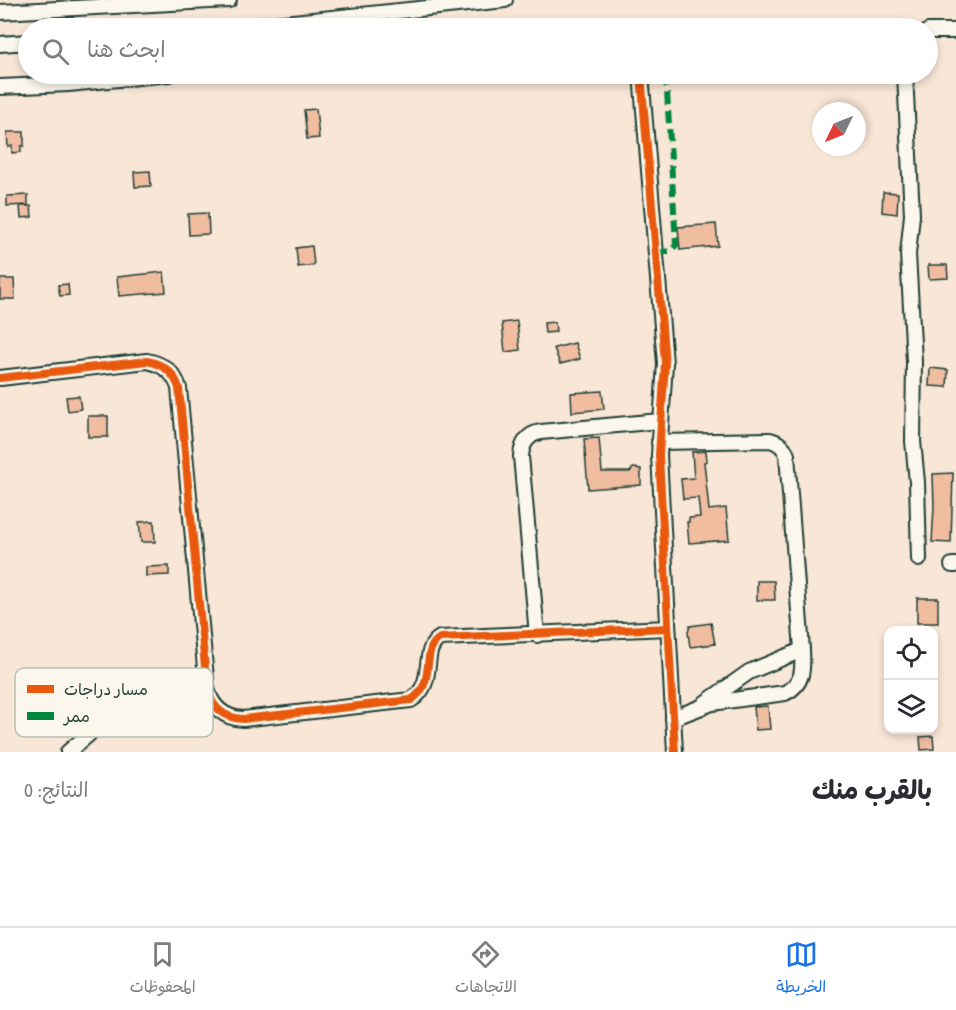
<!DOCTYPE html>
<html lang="ar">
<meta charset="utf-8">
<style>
body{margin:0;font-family:"Patrick Hand","Playpen Sans Arabic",sans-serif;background:#f7f7f7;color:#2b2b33;direction:rtl}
.controls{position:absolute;right:18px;bottom:18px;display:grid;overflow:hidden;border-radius:12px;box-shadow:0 3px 9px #0003}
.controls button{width:54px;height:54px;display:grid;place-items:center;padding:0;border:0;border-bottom:2px solid #e1e1e2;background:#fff;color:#2b2b33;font:30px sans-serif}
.compass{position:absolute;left:812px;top:102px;width:54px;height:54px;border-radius:50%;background:#fff;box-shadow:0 3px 9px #0003;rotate:227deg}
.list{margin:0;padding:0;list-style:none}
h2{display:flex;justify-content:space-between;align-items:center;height:78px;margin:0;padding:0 24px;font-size:26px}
h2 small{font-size:20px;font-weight:400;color:#7c7c81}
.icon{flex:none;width:33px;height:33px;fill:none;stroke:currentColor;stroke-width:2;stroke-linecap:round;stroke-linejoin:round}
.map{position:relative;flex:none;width:956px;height:752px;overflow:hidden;direction:ltr}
.search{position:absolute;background:#fff;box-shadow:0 3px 9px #0003;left:18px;right:18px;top:18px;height:66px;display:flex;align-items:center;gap:15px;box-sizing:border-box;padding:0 21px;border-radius:33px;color:#7c7c81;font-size:22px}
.sheet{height:174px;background:#fff}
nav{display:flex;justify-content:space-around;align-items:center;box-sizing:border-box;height:84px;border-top:2px solid #e1e1e2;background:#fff;font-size:16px;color:#7c7c81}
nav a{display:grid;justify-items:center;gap:3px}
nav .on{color:#1a73e8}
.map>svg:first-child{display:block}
.building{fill:#f0bda1;stroke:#1f3d34;stroke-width:1.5}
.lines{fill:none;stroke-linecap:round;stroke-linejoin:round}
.minor-casing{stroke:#1f3d34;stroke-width:18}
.minor{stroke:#fbf7ec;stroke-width:14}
.quiet{stroke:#00873e;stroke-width:6;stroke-dasharray:12 6;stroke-linecap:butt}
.cycleway-casing{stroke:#fbf7ec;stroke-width:11}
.cycleway{stroke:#e8590c;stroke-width:8}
.key{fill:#fbf7ec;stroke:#b9bfb5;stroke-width:1.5}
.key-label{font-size:16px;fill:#1f3d34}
</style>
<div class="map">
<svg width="956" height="752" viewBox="0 0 956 752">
<rect width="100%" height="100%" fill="#f8e6d6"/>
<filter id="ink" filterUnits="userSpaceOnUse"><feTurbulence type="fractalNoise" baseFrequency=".0167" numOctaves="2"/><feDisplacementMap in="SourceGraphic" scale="12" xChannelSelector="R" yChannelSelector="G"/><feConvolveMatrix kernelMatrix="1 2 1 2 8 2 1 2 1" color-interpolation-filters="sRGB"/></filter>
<g filter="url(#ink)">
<g class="building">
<polygon points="316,109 319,138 307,139 304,110"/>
<polygon points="7,132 24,132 24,146 21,146 21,152 12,153 12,146 8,147"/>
<polygon points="150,171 151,186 135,187 134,172"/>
<polygon points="883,192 898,193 897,214 882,212"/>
<polygon points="28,195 28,205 7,206 7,196"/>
<polygon points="20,206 31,206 32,217 21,218"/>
<polygon points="208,213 209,234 189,235 188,214"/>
<polygon points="716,224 718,246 680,250 678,227"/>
<polygon points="312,246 314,265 298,267 296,248"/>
<polygon points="928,265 947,265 948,278 929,279"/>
<polygon points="164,272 166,292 119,296 117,277"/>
<polygon points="0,279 14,279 15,299 0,299"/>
<polygon points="68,284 69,295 60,296 58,285"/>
<polygon points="517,321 520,350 505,352 502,323"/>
<polygon points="555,322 556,332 545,333 544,323"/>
<polygon points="575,343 580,359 560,364 554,348"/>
<polygon points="930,368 948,370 947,387 929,386"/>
<polygon points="602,391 604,409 572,412 571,393"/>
<polygon points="79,396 81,409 68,411 66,397"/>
<rect x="88" y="416" width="20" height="21"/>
<polygon points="599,438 602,472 630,472 633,468 641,469 641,485 588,489 584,439"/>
<polygon points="706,451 707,461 704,462 709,510 726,508 729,540 689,543 687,522 689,522 689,518 700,517 698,498 683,499 681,479 694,478 692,452"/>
<polygon points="953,473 951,543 932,542 934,507 933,474"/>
<polygon points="154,521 155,542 141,542 139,522"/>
<polygon points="169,566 169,575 146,576 146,567"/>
<polygon points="757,581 774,581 775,600 757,600"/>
<rect x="917" y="598" width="21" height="25"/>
<polygon points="711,623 715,644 690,647 688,632 690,626"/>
<polygon points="768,706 770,729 756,730 754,707"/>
<polygon points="933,736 934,749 921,750 920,737"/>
</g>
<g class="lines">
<g class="minor-casing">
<g id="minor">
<polyline points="0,12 229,0"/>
<polyline points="236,28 505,0"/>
<polyline points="928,31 956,31"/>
<polyline points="0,44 28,42"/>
<polyline points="641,74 665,363 659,455 675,752"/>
<polyline points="905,74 912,215 908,254 914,361 913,441 917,482 919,559"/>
<polyline points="0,87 68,84 169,74"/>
<path d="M0,378L147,361C163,364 174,372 179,388L207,689C212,707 224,718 243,719L411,700C438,683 419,650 440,638L668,628"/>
<path d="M659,442L770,440C778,442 784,446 787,455L802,650C803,668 804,684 785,693L712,703L673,718"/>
<polyline points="952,565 956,565"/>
<path d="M537,635L521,456C522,443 528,434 541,432L660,421"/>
<polyline points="705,703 749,672 802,650"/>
<polyline points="68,752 89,734"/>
</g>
</g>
<use href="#minor" class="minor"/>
<polyline class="quiet" points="657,253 671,251 676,245 666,74"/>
<g class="cycleway-casing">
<g id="cycleway">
<polyline points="641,74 665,363 659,455 675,752"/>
<path d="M0,378L147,361C163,364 174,372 179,388L207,689C212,707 224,718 243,719L411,700C438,683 419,650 440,638L668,628"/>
</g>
</g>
<use href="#cycleway" class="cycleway"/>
</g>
</g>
<rect x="15" y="668" width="198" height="69" rx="9" class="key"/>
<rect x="27" y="685" width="27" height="8" fill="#e8590c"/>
<rect x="27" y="712" width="27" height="8" fill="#00873e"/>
<g class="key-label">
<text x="64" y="695">مسار دراجات</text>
<text x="64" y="722">ممر</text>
</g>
</svg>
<div class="controls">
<button><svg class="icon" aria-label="locate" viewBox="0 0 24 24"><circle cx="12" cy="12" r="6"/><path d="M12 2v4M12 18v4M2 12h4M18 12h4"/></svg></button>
<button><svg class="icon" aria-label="layers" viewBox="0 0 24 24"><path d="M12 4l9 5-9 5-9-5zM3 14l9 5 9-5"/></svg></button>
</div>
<svg class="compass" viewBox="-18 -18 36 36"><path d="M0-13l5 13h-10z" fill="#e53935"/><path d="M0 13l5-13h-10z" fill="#7c7c81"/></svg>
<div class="search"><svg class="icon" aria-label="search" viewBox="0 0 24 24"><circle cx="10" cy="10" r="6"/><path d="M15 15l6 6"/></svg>ابحث هنا</div>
</div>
<section class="sheet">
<h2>بالقرب منك<small>النتائج: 0</small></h2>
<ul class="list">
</ul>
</section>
<nav>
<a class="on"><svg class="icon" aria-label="map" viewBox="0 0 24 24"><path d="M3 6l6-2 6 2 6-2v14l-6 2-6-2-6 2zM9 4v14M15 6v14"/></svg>الخريطة</a>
<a><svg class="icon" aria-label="directions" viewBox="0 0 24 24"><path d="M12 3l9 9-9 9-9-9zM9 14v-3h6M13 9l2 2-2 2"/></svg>الاتجاهات</a>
<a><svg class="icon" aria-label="saved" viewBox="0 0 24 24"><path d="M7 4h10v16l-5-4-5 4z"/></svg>المحفوظات</a>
</nav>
